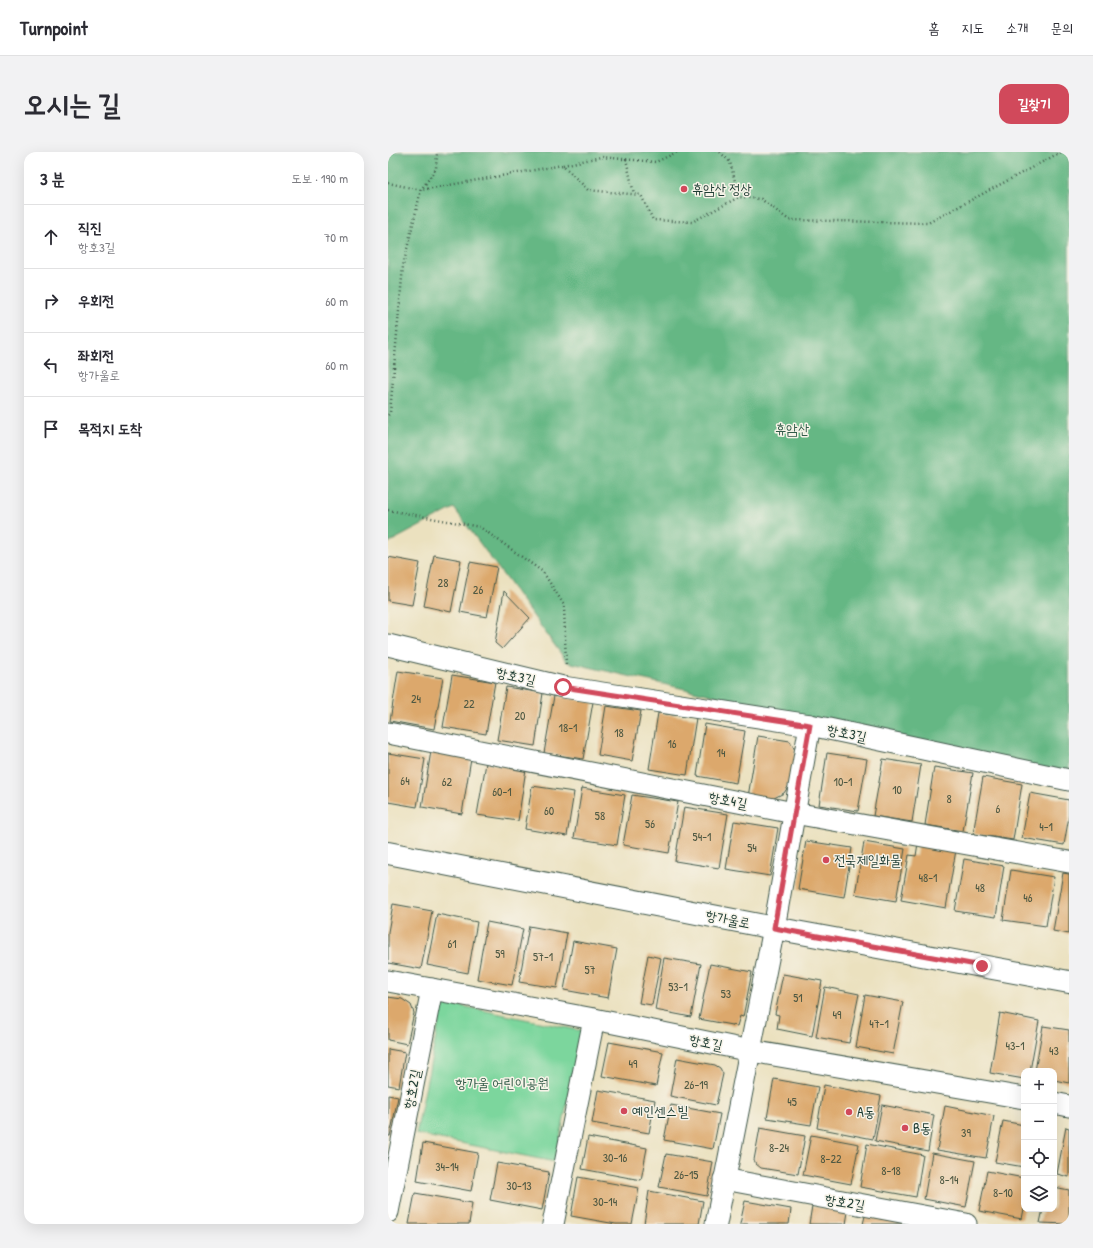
<!DOCTYPE html>
<html lang="ko">
<meta charset="utf-8">
<style>
body{margin:0;font-family:"Patrick Hand","Poor Story",sans-serif;background:#f2f2f3;color:#2b2b33}
.controls{position:absolute;right:12px;bottom:12px;display:grid;overflow:hidden;border-radius:8px;box-shadow:0 4px 16px #0002}
.controls button{width:36px;height:36px;display:grid;place-items:center;padding:0;border:0;border-bottom:1px solid #e1e1e2;background:#fff;color:#2b2b33;font:20px sans-serif}
.stop{position:absolute;width:12px;height:12px;margin:-9px;border:3px solid #d1495b;border-radius:50%;background:#fff}
.stop.end{background:#d1495b;border-color:#fff;box-shadow:0 1px 4px #0008}
.list{margin:0;padding:0;list-style:none}
h2{display:flex;justify-content:space-between;align-items:center;height:52px;margin:0;padding:0 16px;font-size:17px}
h2 small{font-size:13px;font-weight:400;color:#7c7c81}
.list li{display:grid;grid-template-columns:26px 1fr auto;gap:12px;align-items:center;box-sizing:border-box;height:64px;padding:0 16px;border-top:1px solid #e1e1e2}
.list b{display:block;font-size:15px;white-space:nowrap}
.list p{margin:0;font-size:13px;white-space:nowrap;color:#7c7c81}
.list em{font-size:13px;font-style:normal;color:#7c7c81}
.icon{flex:none;width:22px;height:22px;fill:none;stroke:currentColor;stroke-width:2;stroke-linecap:round;stroke-linejoin:round}
.map{position:relative;flex:none;width:681px;height:1072px;overflow:hidden;border-radius:12px}
header{display:flex;align-items:center;gap:24px;box-sizing:border-box;height:56px;padding:0 20px;background:#fff;border-bottom:1px solid #e1e1e2}
header strong{font-size:19px}
nav{display:flex;gap:22px;margin-inline-start:auto;font-size:14px}
.intro{display:flex;align-items:center;justify-content:space-between;box-sizing:border-box;height:96px;padding:0 24px}
h1{margin:0;font-size:28px}
.button{padding:10px 18px;border-radius:12px;background:#d1495b;color:#fff;font-size:14px;font-weight:700}
main{display:flex;gap:24px;padding:0 24px}
aside{flex:1;background:#fff;border-radius:12px;box-shadow:0 4px 16px #0002}
.map>svg:first-child{display:block}
.green{fill:#7cd69d;stroke:#4e8a68}
.forest{fill:#65b784;stroke:#427a5c}
.building{fill:#dca86c}
.lines{fill:none;stroke-linecap:round;stroke-linejoin:round}
.street-casing{stroke:#3e5649;stroke-width:23}
.secondary-casing{stroke:#3e5649;stroke-width:24}
.path{stroke:#3e5649;stroke-width:2.5;stroke-dasharray:1 3;stroke-linecap:butt}
.street{stroke:#fff;stroke-width:21}
.secondary{stroke:#fff;stroke-width:22}
.route{stroke:#d1495b;stroke-width:5}
.poi-dot{fill:#d1495b;stroke:#f7f3e8;stroke-width:1.5}
.labels{text-anchor:middle;stroke-width:3;stroke-linejoin:round;paint-order:stroke}
.number-label{font-size:12px;fill:#4e5842}
.poi-label{font-size:14px;fill:#1f3d34;stroke:#f7f3e8;text-anchor:start}
.park-label{font-size:14px;fill:#325c49;stroke:#f7f3e8}
.street-label{font-size:14px;fill:#1f3d34;stroke:#f7f3e8}
</style>
<header>
<strong>Turnpoint</strong>
<nav><a>홈</a><a>지도</a><a>소개</a><a>문의</a></nav>
</header>
<div class="intro"><h1>오시는 길</h1><a class="button">길찾기</a></div>
<main>
<aside>
<h2>3 분<small>도보 · 190 m</small></h2>
<ul class="list">
<li><svg class="icon" aria-label="ahead" viewBox="0 0 24 24"><path d="M12 20V5M6 11l6-6 6 6"/></svg><div><b>직진</b><p>항호3길</p></div><em>70 m</em></li>
<li><svg class="icon" aria-label="right" viewBox="0 0 24 24"><path d="M7 20v-9h11M14 6l5 5-5 5"/></svg><div><b>우회전</b></div><em>60 m</em></li>
<li><svg class="icon" aria-label="left" viewBox="0 0 24 24"><path d="M17 20v-9H6M10 6l-5 5 5 5"/></svg><div><b>좌회전</b><p>항가울로</p></div><em>60 m</em></li>
<li><svg class="icon" aria-label="arrive" viewBox="0 0 24 24"><path d="M6 21V4h12l-3 4 3 4H6"/></svg><div><b>목적지 도착</b></div></li>
</ul>
</aside>
<div class="map">
<svg width="681" height="1072" viewBox="0 0 681 1072">
<rect width="100%" height="100%" fill="#f7f3e8"/>
<filter id="ink" filterUnits="userSpaceOnUse"><feTurbulence type="fractalNoise" baseFrequency=".025" numOctaves="2"/><feDisplacementMap in="SourceGraphic" scale="8" xChannelSelector="R" yChannelSelector="G"/><feConvolveMatrix kernelMatrix="1 2 1 2 8 2 1 2 1" color-interpolation-filters="sRGB"/></filter>
<filter id="wash" filterUnits="userSpaceOnUse"><feTurbulence type="fractalNoise" baseFrequency=".012" numOctaves="4" result="noise"/><feDisplacementMap in="SourceGraphic" scale="16" xChannelSelector="R" yChannelSelector="G"/><feGaussianBlur stdDeviation="0.9" result="paint"/><feColorMatrix in="noise" values="0 0 0 0 0 0 0 0 0 0 0 0 0 0 0 0 0 1.4 0 .05"/><feComposite in="paint" operator="in"/></filter>
<g filter="url(#wash)">
<rect width="100%" height="100%" fill="#ebe1bf"/>
<polygon class="green" points="55,850 194,879 167,1010 28,982"/>
<polygon class="forest" points="0,0 681,0 681,625 179,510 66,356 0,391"/>
<g id="blocks">
<g class="building">
<polygon points="46,403 73,408 63,460 36,454"/>
<polygon points="0,405 32,411 24,453 0,449"/>
<polygon points="82,410 109,415 99,465 72,460"/>
<polygon points="116,439 142,466 114,497 107,491"/>
<polygon points="10,519 55,526 46,577 2,569"/>
<polygon points="64,523 107,530 98,582 55,575"/>
<polygon points="118,535 155,541 147,594 109,588"/>
<polygon points="166,544 205,550 195,607 156,601"/>
<polygon points="218,554 253,559 244,609 210,603"/>
<polygon points="270,561 308,566 299,623 261,617"/>
<polygon points="317,572 357,579 348,631 309,624"/>
<polygon points="370,584 402,589 407,598 408,623 396,641 382,648 360,645"/>
<polygon points="43,599 83,606 74,662 34,655"/>
<polygon points="0,601 37,607 29,655 0,650"/>
<polygon points="439,601 479,607 470,659 431,653"/>
<polygon points="495,607 533,613 524,670 485,664"/>
<polygon points="98,611 138,617 130,669 89,663"/>
<polygon points="546,615 585,621 575,679 537,673"/>
<polygon points="595,625 634,632 625,688 585,682"/>
<polygon points="144,634 186,640 179,684 137,677"/>
<polygon points="194,636 237,643 229,693 186,686"/>
<polygon points="642,641 681,648 681,664 676,693 634,686"/>
<polygon points="244,643 290,650 281,701 235,693"/>
<polygon points="296,655 340,662 331,716 287,709"/>
<polygon points="346,669 390,676 382,724 338,717"/>
<polygon points="418,689 464,696 456,745 410,737"/>
<polygon points="476,690 517,697 508,749 467,742"/>
<polygon points="530,691 568,698 558,756 513,748 521,703 528,704"/>
<polygon points="576,707 616,714 608,765 567,759"/>
<polygon points="623,718 666,725 658,774 615,768"/>
<polygon points="675,721 681,722 681,782 665,779"/>
<polygon points="5,752 44,759 33,817 0,811 0,780"/>
<polygon points="49,762 89,770 80,821 39,813"/>
<polygon points="99,770 135,777 124,833 89,827"/>
<polygon points="141,774 179,781 169,836 131,830"/>
<polygon points="185,789 229,797 220,846 176,838"/>
<polygon points="260,803 273,806 264,853 251,851"/>
<polygon points="276,806 313,812 303,865 267,858"/>
<polygon points="322,812 364,820 355,865 352,864 349,874 311,867"/>
<polygon points="395,822 434,829 424,884 389,877 391,863 387,862"/>
<polygon points="437,835 471,842 461,891 428,885"/>
<polygon points="477,843 515,850 505,902 468,895"/>
<polygon points="0,845 14,847 23,853 26,861 19,892 0,888"/>
<polygon points="612,861 651,869 642,919 636,919 636,927 602,921"/>
<polygon points="655,874 681,878 681,931 666,928 666,919 647,919"/>
<polygon points="221,890 275,900 268,934 214,924"/>
<polygon points="0,897 17,900 11,935 0,933"/>
<polygon points="289,906 327,913 332,916 335,922 328,953 282,944"/>
<polygon points="386,927 430,935 423,973 379,966"/>
<polygon points="436,933 493,944 485,987 429,976"/>
<polygon points="210,938 267,948 261,981 204,971"/>
<polygon points="0,943 10,945 2,984 0,984"/>
<polygon points="283,953 332,962 325,997 276,988"/>
<polygon points="494,953 546,963 540,999 487,989"/>
<polygon points="557,954 606,964 598,1006 549,998"/>
<polygon points="615,969 636,973 636,1015 607,1010"/>
<polygon points="678,975 681,976 681,1025 669,1022"/>
<polygon points="372,976 417,984 410,1022 373,1016 368,1012 366,1008"/>
<polygon points="423,983 471,992 463,1032 415,1023"/>
<polygon points="200,985 259,996 253,1028 194,1017"/>
<polygon points="35,991 90,1001 83,1039 29,1029"/>
<polygon points="479,992 535,1003 528,1045 472,1035"/>
<polygon points="544,1001 587,1009 578,1055 536,1047"/>
<polygon points="278,1002 325,1010 319,1044 271,1035"/>
<polygon points="109,1011 161,1020 154,1058 102,1048"/>
<polygon points="599,1019 636,1026 636,1057 634,1067 591,1059"/>
<polygon points="190,1025 251,1036 244,1072 228,1072 183,1064"/>
<polygon points="666,1035 681,1038 681,1072 652,1071 655,1057 666,1057"/>
<polygon points="261,1039 315,1049 311,1072 256,1072"/>
<polygon points="27,1041 84,1051 81,1072 21,1072"/>
<polygon points="357,1049 403,1057 401,1072 352,1072"/>
<polygon points="424,1054 460,1060 458,1072 421,1072"/>
<polygon points="477,1064 516,1071 516,1072 475,1072"/>
</g>
</g>
</g>
<g filter="url(#ink)">
<use href="#blocks" fill-opacity="0" stroke="#3e5649" stroke-width="1"/>
<g class="lines">
<g class="street-casing">
<g id="street">
<polyline points="0,493 175,535 422,573 681,628"/>
<polyline points="0,581 406,661 681,710"/>
<polyline points="0,829 206,867 363,899 636,946"/>
<polyline points="666,951 681,954"/>
<polyline points="336,1027 578,1072"/>
<polyline points="0,1060 44,837"/>
<polyline points="165,1072 206,867"/>
<polyline points="328,1072 386,776 422,573"/>
</g>
</g>
<g class="secondary-casing">
<polyline id="secondary" points="0,701 386,776 681,830"/>
</g>
<g class="path">
<polyline points="332,0 342,10 351,45"/>
<polyline points="238,7 246,42"/>
<polyline points="175,13 213,5 268,10 289,0"/>
<polyline points="0,31 33,38 175,13 200,38 253,43 265,68 304,70 351,45 373,47 401,68 540,71 673,0"/>
<polyline points="0,263 2,261 15,114 33,38 48,17 49,0"/>
<polyline points="0,358 92,375 155,420 176,453 178,513"/>
</g>
<use href="#street" class="street"/>
<use href="#secondary" class="secondary"/>
</g>
</g>
<g class="lines" filter="url(#ink)">
<polyline class="route" points="175,535 422,573 386,776 594,814"/>
</g>
<g class="poi-dot">
<circle cx="296" cy="37" r="4"/>
<circle cx="438" cy="708" r="4"/>
<circle cx="236" cy="959" r="4"/>
<circle cx="461" cy="960" r="4"/>
<circle cx="517" cy="976" r="4"/>
</g>
<g class="labels">
<g class="number-label">
<text x="55" y="435">28</text>
<text x="90" y="442">26</text>
<text x="28" y="551">24</text>
<text x="81" y="556">22</text>
<text x="132" y="568">20</text>
<text x="180" y="580">18-1</text>
<text x="231" y="585">18</text>
<text x="284" y="596">16</text>
<text x="333" y="605">14</text>
<text x="17" y="633">64</text>
<text x="59" y="634">62</text>
<text x="455" y="634">10-1</text>
<text x="509" y="642">10</text>
<text x="114" y="644">60-1</text>
<text x="561" y="651">8</text>
<text x="610" y="661">6</text>
<text x="161" y="663">60</text>
<text x="212" y="668">58</text>
<text x="262" y="676">56</text>
<text x="658" y="679">4-1</text>
<text x="314" y="689">54-1</text>
<text x="364" y="700">54</text>
<text x="540" y="730">48-1</text>
<text x="592" y="740">48</text>
<text x="640" y="750">46</text>
<text x="64" y="796">61</text>
<text x="112" y="806">59</text>
<text x="155" y="809">57-1</text>
<text x="202" y="822">57</text>
<text x="290" y="839">53-1</text>
<text x="338" y="846">53</text>
<text x="410" y="850">51</text>
<text x="449" y="867">49</text>
<text x="491" y="876">47-1</text>
<text x="627" y="898">43-1</text>
<text x="666" y="903">43</text>
<text x="245" y="916">49</text>
<text x="308" y="937">26-19</text>
<text x="404" y="954">45</text>
<text x="578" y="985">39</text>
<text x="391" y="1000">8-24</text>
<text x="227" y="1010">30-16</text>
<text x="443" y="1011">8-22</text>
<text x="59" y="1019">34-14</text>
<text x="503" y="1023">8-18</text>
<text x="298" y="1027">26-15</text>
<text x="561" y="1032">8-14</text>
<text x="131" y="1038">30-13</text>
<text x="615" y="1045">8-10</text>
<text x="217" y="1054">30-14</text>
</g>
<g class="poi-label">
<text x="304" y="42">휴암산 정상</text>
<text x="446" y="713">전국제일화물</text>
<text x="244" y="964">예인센스빌</text>
<text x="469" y="965">A동</text>
<text x="525" y="981">B동</text>
</g>
<g class="park-label">
<text x="404" y="282">휴암산</text>
<text x="114" y="936">항가울 어린이공원</text>
</g>
<g class="street-label">
<text transform="translate(128 524) rotate(13)" y="5">항호3길</text>
<text transform="translate(459 581) rotate(12)" y="5">항호3길</text>
<text transform="translate(340 648) rotate(11)" y="5">항호4길</text>
<text transform="translate(340 767) rotate(11)" y="5">항가울로</text>
<text transform="translate(318 890) rotate(12)" y="5">항호길</text>
<text transform="translate(24 937) rotate(-79)" y="5">항호2길</text>
<text transform="translate(457 1050) rotate(10)" y="5">항호2길</text>
</g>
</g>
</svg>
<div class="controls">
<button>+</button>
<button>−</button>
<button><svg class="icon" aria-label="locate" viewBox="0 0 24 24"><circle cx="12" cy="12" r="6"/><path d="M12 2v4M12 18v4M2 12h4M18 12h4"/></svg></button>
<button><svg class="icon" aria-label="layers" viewBox="0 0 24 24"><path d="M12 4l9 5-9 5-9-5zM3 14l9 5 9-5"/></svg></button>
</div>
<div class="stop" style="left:175px;top:535px"></div>
<div class="stop end" style="left:594px;top:814px"></div>
</div>
</main>
